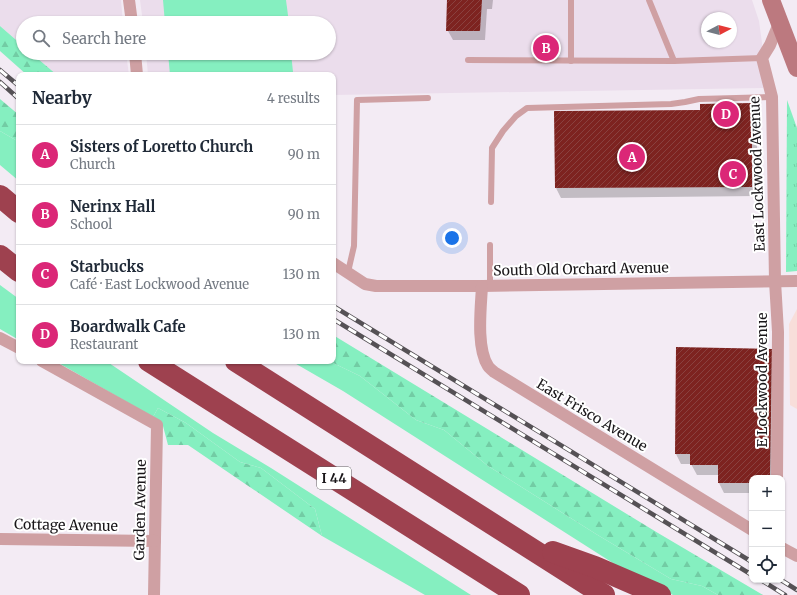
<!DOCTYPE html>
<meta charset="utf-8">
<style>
body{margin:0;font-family:Merriweather,serif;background:#f6f6f7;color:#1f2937}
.controls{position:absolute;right:12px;bottom:12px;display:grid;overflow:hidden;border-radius:8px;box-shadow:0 1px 3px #0004}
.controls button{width:36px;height:36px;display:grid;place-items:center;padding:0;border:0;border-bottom:1px solid #e0e1e3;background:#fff;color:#1f2937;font:20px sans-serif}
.compass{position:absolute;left:701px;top:12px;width:36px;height:36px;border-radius:50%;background:#fff;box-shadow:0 1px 3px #0004;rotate:83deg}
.you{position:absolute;left:452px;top:238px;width:14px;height:14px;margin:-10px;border:3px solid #fff;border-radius:50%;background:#1a73e8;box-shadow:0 0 0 6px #1a73e833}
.badge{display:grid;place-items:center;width:26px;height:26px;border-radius:50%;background:#db2777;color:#fff;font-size:13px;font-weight:700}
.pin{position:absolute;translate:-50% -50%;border:2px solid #fff;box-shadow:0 1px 4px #0006}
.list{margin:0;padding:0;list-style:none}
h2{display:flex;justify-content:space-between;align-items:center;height:52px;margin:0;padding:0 16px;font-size:17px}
h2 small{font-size:13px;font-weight:400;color:#747a83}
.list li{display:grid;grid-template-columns:26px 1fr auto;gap:12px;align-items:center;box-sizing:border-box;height:60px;padding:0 16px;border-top:1px solid #e0e1e3}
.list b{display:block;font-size:15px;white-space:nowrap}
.list p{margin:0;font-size:13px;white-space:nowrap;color:#747a83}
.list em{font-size:13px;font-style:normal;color:#747a83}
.icon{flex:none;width:22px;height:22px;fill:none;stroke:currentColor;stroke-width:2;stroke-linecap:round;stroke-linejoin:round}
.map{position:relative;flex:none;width:797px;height:595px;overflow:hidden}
.search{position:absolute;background:#fff;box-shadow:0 1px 3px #0004;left:16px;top:16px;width:320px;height:44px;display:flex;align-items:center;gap:10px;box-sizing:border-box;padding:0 14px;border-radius:22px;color:#747a83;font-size:15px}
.panel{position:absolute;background:#fff;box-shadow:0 1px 3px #0004;left:16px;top:72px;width:320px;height:292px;border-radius:8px}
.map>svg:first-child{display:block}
.commercial{fill:#f8deda}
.built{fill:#ebddec;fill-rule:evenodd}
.green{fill:#85efc0}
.forest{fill:url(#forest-firs)}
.park{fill:url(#park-tufts)}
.shadow{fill:#0003}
.building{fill:url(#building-hatch)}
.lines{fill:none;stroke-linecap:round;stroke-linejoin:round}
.service{stroke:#cfa0a3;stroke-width:6}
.minor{stroke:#cfa0a3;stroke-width:12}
.secondary{stroke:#bc797f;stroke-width:18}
.motorway{stroke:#9e414f;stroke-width:22}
.rail-casing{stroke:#555155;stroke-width:4.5}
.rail{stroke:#fff;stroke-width:3;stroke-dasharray:9;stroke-linecap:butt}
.labels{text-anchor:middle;stroke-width:4;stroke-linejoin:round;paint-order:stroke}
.shield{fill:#fff;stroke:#5e5c5e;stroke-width:1}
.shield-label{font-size:13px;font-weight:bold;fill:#191619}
.street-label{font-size:14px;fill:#191619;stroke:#fff}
</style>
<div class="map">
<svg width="797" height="595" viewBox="0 0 797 595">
<defs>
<pattern id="forest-firs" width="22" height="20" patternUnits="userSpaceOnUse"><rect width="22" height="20" fill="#85efc0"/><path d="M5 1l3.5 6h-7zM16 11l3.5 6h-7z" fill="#72cca4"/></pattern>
<pattern id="park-tufts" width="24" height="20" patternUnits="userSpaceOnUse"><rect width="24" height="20" fill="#85efc0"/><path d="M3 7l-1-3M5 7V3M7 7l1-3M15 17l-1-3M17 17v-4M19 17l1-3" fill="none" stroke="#72cca4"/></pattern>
<pattern id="building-hatch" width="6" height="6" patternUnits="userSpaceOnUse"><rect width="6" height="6" fill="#7d2320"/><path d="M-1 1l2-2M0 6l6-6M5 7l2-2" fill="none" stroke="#89413f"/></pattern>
</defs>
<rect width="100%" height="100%" fill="#f3ebf4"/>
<polygon class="commercial" points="797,309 797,409 790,405 789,324"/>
<g class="built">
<polygon points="0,0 121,0 123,23 23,23 23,46 0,26"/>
<path d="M140,0H752L759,21L762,43L763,88L333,95V75H148L146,53H329V23H143ZM707,18H731V42H707Z"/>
<polygon points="31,53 126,53 129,75 57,75"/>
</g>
<g class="green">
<polygon points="163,0 286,0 289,23 165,23"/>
<polygon points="168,53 291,53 293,72 258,75 170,75"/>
<polygon points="0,131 19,142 19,181 0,165"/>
<polygon points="0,285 19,299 19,340 0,329"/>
<polygon points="55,361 106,361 213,433 271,468 471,595 425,595 322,536 315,509 261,468 240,462 186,423 158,408 153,417"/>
<polygon points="291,361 329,361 360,376 416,420 444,430 488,466 596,534 671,579 702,586 718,595 673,595 627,572 343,391"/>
</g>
<g class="forest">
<polygon points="0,26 23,46 23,53 31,53 57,75 27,75 0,51"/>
<polygon points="0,99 19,115 19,142 0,131"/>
<polygon points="333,335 658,533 763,595 718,595 702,586 671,579 596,534 488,466 444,430 416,420 360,376 329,361 333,361"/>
<polygon points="158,408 186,423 240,462 261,468 315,509 322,536 188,445 168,445 163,426 153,417"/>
</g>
<polygon class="park" points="787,100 797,128 797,271 786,272"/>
<g class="shadow">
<polygon points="448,0 493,0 492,9 487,9 485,40 453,40 448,31"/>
<polygon points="751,104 757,114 757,196 561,198 556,188 555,112 701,111"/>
<polygon points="677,348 777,360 775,478 752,478 752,493 724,493 719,483 719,475 697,475 691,464 681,464 676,454"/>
</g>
<g class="building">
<polygon points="447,0 482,0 480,31 446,31"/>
<polygon points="752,103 752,187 555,188 554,111 700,110 700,104"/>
<polygon points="676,347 772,349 770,478 752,478 752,483 718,483 718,465 690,465 690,454 675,454"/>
</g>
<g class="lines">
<g class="service">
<polyline points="649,0 674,61"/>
<polyline points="468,60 674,61 762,58"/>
<polyline points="571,61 571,0"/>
<polyline points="491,202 492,148 503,131 516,116 527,108 671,104 685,102 699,99 772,97"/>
<polyline points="348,272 354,246 357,100 428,98"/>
<polyline points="490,285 490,245"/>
</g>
<g class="minor">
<polyline points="129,0 132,23"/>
<polyline points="135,53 137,75"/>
<polyline points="333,263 365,284 376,286 482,286 797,281"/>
<path d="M482,286C481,307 476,347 488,366C489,368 492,370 494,372L752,530"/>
<polyline points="0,338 19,348"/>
<polyline points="42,361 157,425 154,595"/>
<polyline points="777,478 778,332 775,281 772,97 762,58 770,45 780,21"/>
<polyline points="0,539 155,541"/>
<polyline points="782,548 797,556"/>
</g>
<polyline class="secondary" points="771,0 797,68"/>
<g class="motorway">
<polyline points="0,196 19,212"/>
<polyline points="0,256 19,271"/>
<polyline points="149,361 519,595"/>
<polyline points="236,361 604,595"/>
<polyline points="553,552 595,567 660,595"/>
</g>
<g class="rail-casing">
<g id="rail">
<polyline points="0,70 19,86"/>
<polyline points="0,82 19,99"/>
<polyline points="333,306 752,562"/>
<polyline points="333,319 752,575"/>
<polyline points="761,580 785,595"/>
<polyline points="781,580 797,590"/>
</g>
</g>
<use href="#rail" class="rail"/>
</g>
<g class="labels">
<rect class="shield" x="317" y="467" width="34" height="22" rx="3"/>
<g class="shield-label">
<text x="334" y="483">I 44</text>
</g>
<g class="street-label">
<text transform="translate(757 174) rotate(-92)" y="5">East Lockwood Avenue</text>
<text transform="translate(581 269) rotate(-1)" y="5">South Old Orchard Avenue</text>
<text transform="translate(762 380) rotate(-90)" y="5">E Lockwood Avenue</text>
<text transform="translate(592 415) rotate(31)" y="5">East Frisco Avenue</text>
<text transform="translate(140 510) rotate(-89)" y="5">Garden Avenue</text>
<text transform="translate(66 525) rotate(1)" y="5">Cottage Avenue</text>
</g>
</g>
</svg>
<div class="controls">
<button>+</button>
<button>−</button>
<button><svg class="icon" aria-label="locate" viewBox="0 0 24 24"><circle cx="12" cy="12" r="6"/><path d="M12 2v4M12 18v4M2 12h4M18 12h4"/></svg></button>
</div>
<svg class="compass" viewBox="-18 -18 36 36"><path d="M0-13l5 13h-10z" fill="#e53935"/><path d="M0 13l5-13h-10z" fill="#747a83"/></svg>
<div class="you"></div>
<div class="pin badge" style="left:632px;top:157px">A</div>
<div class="pin badge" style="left:546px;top:48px">B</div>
<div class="pin badge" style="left:733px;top:174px">C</div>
<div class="pin badge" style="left:726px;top:114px">D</div>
<div class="search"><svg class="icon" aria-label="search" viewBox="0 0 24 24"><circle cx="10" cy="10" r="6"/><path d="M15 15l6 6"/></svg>Search here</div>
<section class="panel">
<h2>Nearby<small>4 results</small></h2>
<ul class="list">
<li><span class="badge">A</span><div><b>Sisters of Loretto Church</b><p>Church</p></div><em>90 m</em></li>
<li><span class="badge">B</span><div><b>Nerinx Hall</b><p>School</p></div><em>90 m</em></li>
<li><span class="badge">C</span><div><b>Starbucks</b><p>Café · East Lockwood Avenue</p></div><em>130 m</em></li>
<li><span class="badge">D</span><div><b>Boardwalk Cafe</b><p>Restaurant</p></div><em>130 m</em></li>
</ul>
</section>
</div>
